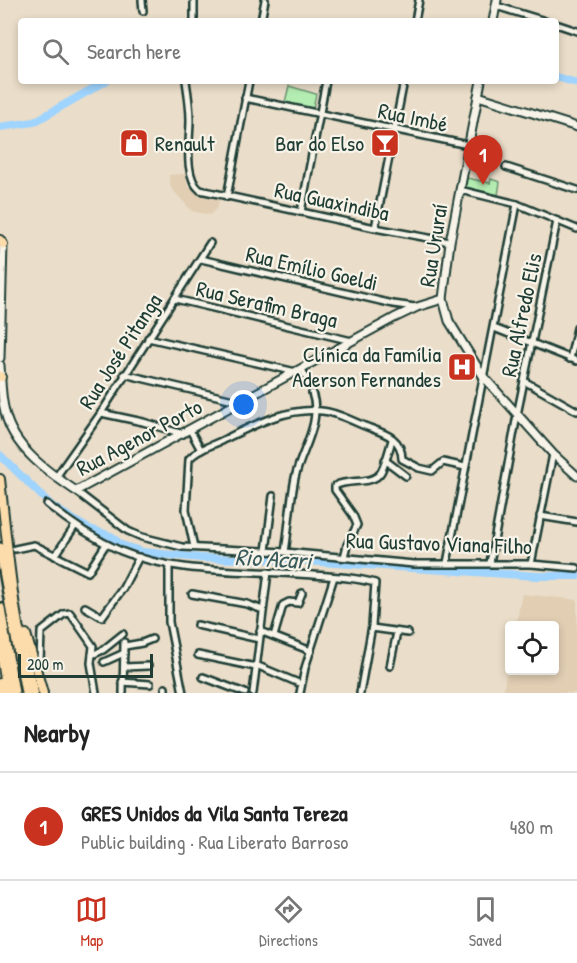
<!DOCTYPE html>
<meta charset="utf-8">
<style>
body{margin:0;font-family:"Patrick Hand",sans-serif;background:#f6f6f6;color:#222}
.controls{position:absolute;right:18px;bottom:18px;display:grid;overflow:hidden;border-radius:6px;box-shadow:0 3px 9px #0003}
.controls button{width:54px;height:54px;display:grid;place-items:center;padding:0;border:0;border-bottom:2px solid #e0e0e0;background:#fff;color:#222;font:30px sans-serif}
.scale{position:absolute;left:18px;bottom:15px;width:135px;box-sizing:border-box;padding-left:6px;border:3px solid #1f3d34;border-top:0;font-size:16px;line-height:21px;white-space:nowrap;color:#1f3d34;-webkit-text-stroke:4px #f7f3e8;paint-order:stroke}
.you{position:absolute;left:244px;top:405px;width:21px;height:21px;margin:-15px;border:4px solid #fff;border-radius:50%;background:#1a73e8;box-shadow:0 0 0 9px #1a73e833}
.badge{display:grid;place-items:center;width:39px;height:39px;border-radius:50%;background:#c8321e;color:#fff;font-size:20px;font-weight:700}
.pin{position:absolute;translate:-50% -50px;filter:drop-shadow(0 2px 3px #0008)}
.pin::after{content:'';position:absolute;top:32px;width:21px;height:18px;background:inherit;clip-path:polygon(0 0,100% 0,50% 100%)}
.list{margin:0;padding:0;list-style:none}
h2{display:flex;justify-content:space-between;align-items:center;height:78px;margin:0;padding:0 24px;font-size:26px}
h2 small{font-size:20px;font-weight:400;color:#767676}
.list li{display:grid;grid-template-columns:39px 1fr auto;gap:18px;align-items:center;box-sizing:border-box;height:108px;padding:0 24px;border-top:2px solid #e0e0e0}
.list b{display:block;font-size:22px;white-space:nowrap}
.list p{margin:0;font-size:20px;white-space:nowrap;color:#767676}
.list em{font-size:20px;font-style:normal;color:#767676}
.icon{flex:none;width:33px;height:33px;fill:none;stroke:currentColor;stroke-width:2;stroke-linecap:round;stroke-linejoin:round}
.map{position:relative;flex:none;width:577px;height:693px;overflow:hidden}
.search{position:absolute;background:#fff;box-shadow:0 3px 9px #0003;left:18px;right:18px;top:18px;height:66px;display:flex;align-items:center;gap:15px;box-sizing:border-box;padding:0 21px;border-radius:6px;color:#767676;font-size:22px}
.sheet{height:186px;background:#fff}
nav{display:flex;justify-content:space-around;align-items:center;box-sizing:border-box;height:84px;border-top:2px solid #e0e0e0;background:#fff;font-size:16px;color:#767676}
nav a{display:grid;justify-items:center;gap:3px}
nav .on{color:#c8321e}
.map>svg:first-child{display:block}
.built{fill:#e1ceb3}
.green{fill:#b4edb1;stroke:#6a9572;stroke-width:1.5}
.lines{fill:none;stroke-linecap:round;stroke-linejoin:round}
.river{stroke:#9fd4fe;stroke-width:8}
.street-casing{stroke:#1f3d34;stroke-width:10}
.secondary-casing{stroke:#1f3d34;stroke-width:11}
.primary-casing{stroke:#1f3d34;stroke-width:12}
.highway-casing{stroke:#1f3d34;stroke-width:14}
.street{stroke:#f7f3e8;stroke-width:5}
.secondary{stroke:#f7f3e8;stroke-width:7}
.primary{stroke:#fddcac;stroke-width:8}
.highway{stroke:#fddcac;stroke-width:9}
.labels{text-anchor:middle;stroke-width:4.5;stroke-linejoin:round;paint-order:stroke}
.street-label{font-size:22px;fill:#1f3d34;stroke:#f7f3e8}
.poi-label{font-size:22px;fill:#1f3d34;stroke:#f7f3e8;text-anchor:end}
.water-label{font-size:24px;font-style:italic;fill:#395b5c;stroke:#f7f3e8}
</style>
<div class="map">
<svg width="577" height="693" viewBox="0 0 577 693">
<rect width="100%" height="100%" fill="#eaddc9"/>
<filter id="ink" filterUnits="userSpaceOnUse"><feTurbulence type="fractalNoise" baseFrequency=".0167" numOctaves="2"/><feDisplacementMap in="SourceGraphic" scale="12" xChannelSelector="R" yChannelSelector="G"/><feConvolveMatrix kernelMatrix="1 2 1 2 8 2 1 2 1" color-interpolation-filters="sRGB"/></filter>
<g filter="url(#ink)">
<g class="built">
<polygon points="185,174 188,186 199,195 219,200 217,208 210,215 192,211 171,188 169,175"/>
<polygon points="522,594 577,600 577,693 503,693 509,658 510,670 554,670 554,626 516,625"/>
</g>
<g class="green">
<polygon points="289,86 316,94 313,109 285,102"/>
<polygon points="467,178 490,183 491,179 500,182 498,195 466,187"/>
</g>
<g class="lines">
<g class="river">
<polyline points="556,77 577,83"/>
<polyline points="0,127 34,122 106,81"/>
<polyline points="0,455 53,507 87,528 111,536 121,545 143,552 201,558 289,560 538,576 577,576"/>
</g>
<g class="street-casing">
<g id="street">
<polyline points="142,0 143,11"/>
<polyline points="496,6 545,21"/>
<polyline points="194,21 194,0"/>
<polyline points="261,21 265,0"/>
<polyline points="415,21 419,0"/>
<polyline points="556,24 577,31"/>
<path d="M186,81C188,94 190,107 190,120C190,140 183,176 200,190L375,228L450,242"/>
<polyline points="245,98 468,145"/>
<polyline points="506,167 577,190"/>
<polyline points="460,190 517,204 577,229"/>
<polyline points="227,197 249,81"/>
<polyline points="301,212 326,81"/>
<polyline points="375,228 404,81"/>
<polyline points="201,259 393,304 415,307"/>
<polyline points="175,299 352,341"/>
<polyline points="494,328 577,361"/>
<polyline points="148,338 296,372"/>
<polyline points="570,359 577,328"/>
<polyline points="302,369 309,384"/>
<polyline points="124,374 242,402"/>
<polyline points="524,381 577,411"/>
<polyline points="101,413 143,422 183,434"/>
<polyline points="190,430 201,450"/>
<polyline points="385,460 406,476"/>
<polyline points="56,477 101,413 210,243"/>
<polyline points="76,491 128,531 142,537 182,547 285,552 414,564 531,564 577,568"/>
<path d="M47,504C70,523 94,539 121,551C176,574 239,570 298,574C323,576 351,576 375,583L372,626L360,693"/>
<polyline points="540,516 577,522"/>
<path d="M194,547L186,510L189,459C197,450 210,446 221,441C252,426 286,407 322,411C338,412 355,423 370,428C387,434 402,439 402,459L419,468L432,471L443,462L465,467"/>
<polyline points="15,549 34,545 88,572 106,544"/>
<polyline points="266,551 273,496"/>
<path d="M285,552C289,528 290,502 295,478C301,450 323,423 312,393"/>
<polyline points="55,556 75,526"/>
<path d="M344,557L347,545L357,525L353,515L335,490V486C348,478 373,486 381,472C386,463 389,450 392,440"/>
<polyline points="447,563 517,204"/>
<polyline points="490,563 517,415 557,221"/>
<polyline points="531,564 553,454"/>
<polyline points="169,565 169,622 183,693"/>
<polyline points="192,594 247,604 263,610"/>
<polyline points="85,607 102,617 123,588 139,557"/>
<polyline points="197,625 259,639"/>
<polyline points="372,628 408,633"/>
<polyline points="260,631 311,651"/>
<polyline points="274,636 283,605 289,602 298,603 302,593"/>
<polyline points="125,646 142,643 152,639"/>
<polyline points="92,655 103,650 123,634"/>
<polyline points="198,655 256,667"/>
<polyline points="104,662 124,653"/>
<polyline points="256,665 301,684"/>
<polyline points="390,666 397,632"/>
<polyline points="124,667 148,666"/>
<polyline points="37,670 40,662 41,632 64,614 70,613 93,646 91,663 96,693"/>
<polyline points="203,677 245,693"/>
<polyline points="122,682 150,684"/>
<polyline points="165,688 165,693"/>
<polyline points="123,693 124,642"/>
<polyline points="253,693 268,572"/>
<polyline points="300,693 305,668 334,577"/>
</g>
</g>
<g class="secondary-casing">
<g id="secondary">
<polyline points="493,21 497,0"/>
<polyline points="481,81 450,242 443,299 449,321 483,376 553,454 577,476"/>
<polyline points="478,96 577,127"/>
<polyline points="0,358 3,244"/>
<path d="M0,365C1,380 1,397 5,412C13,448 48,472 76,491L394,318L417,307L443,299"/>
</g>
</g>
<g class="primary-casing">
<g id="primary">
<polyline points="0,240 3,244"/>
<polyline points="0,376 1,377"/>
<path d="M0,479C8,550 13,624 34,693"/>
<polyline points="26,634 43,693"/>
<polyline points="0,647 7,693"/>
<polyline points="0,683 1,693"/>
</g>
</g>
<g class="highway-casing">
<g id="highway">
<polyline points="0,548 26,693"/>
<polyline points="0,608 14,693"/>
</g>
</g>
<use href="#street" class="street"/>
<use href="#secondary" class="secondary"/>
<use href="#primary" class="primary"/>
<use href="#highway" class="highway"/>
</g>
</g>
<defs>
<g id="shop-square" transform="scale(1.5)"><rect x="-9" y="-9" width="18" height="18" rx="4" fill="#c8321e" stroke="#f7f3e8"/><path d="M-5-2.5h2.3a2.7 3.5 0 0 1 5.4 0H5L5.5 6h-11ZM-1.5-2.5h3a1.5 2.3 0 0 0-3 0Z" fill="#fff"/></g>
<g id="bar-square" transform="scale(1.5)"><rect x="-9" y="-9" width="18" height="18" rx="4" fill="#c8321e" stroke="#f7f3e8"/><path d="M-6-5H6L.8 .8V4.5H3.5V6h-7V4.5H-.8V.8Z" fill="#fff"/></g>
<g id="hospital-square" transform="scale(1.5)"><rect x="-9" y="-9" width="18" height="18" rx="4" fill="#c8321e" stroke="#f7f3e8"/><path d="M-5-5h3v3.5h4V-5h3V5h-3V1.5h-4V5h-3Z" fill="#fff"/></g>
</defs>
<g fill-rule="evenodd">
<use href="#shop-square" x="134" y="143"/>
<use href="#bar-square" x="385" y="143"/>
<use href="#hospital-square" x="462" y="367"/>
</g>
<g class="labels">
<g class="street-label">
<text transform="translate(413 117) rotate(12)" y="8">Rua Imbé</text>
<text transform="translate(332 201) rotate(12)" y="8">Rua Guaxindiba</text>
<text transform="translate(433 245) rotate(-81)" y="8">Rua Ururaí</text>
<text transform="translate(312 268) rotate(13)" y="8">Rua Emílio Goeldi</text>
<text transform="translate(267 304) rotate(13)" y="8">Rua Serafim Braga</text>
<text transform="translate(521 315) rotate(-78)" y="8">Rua Alfredo Elis</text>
<text transform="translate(120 351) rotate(-57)" y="8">Rua José Pitanga</text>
<text transform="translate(139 437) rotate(-28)" y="8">Rua Agenor Porto</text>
<text transform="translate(439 543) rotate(2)" y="8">Rua Gustavo Viana Filho</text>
</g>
<g class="poi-label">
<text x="155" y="151" text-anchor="start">Renault</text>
<text x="364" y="151">Bar do Elso</text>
<text x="441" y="362">Clínica da Família<tspan x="441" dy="25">Aderson Fernandes</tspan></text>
</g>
<g class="water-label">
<text transform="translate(273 559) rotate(3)" y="8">Rio Acari</text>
</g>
</g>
</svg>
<div class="controls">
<button><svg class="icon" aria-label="locate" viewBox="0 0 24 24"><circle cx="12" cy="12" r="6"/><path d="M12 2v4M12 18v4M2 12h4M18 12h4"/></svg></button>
</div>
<div class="scale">200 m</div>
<div class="you"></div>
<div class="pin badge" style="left:483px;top:185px">1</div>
<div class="search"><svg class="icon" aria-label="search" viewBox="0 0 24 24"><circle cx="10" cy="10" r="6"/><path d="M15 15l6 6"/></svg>Search here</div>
</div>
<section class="sheet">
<h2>Nearby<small></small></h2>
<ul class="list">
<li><span class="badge">1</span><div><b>GRES Unidos da Vila Santa Tereza</b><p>Public building · Rua Liberato Barroso</p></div><em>480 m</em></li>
</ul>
</section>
<nav>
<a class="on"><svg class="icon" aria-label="map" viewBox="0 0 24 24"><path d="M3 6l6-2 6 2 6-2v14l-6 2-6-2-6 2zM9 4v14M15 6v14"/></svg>Map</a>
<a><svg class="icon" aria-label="directions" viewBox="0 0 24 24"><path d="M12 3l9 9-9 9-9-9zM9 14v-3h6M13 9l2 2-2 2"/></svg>Directions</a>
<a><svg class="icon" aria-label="saved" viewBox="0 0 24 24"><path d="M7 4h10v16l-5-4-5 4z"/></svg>Saved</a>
</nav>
